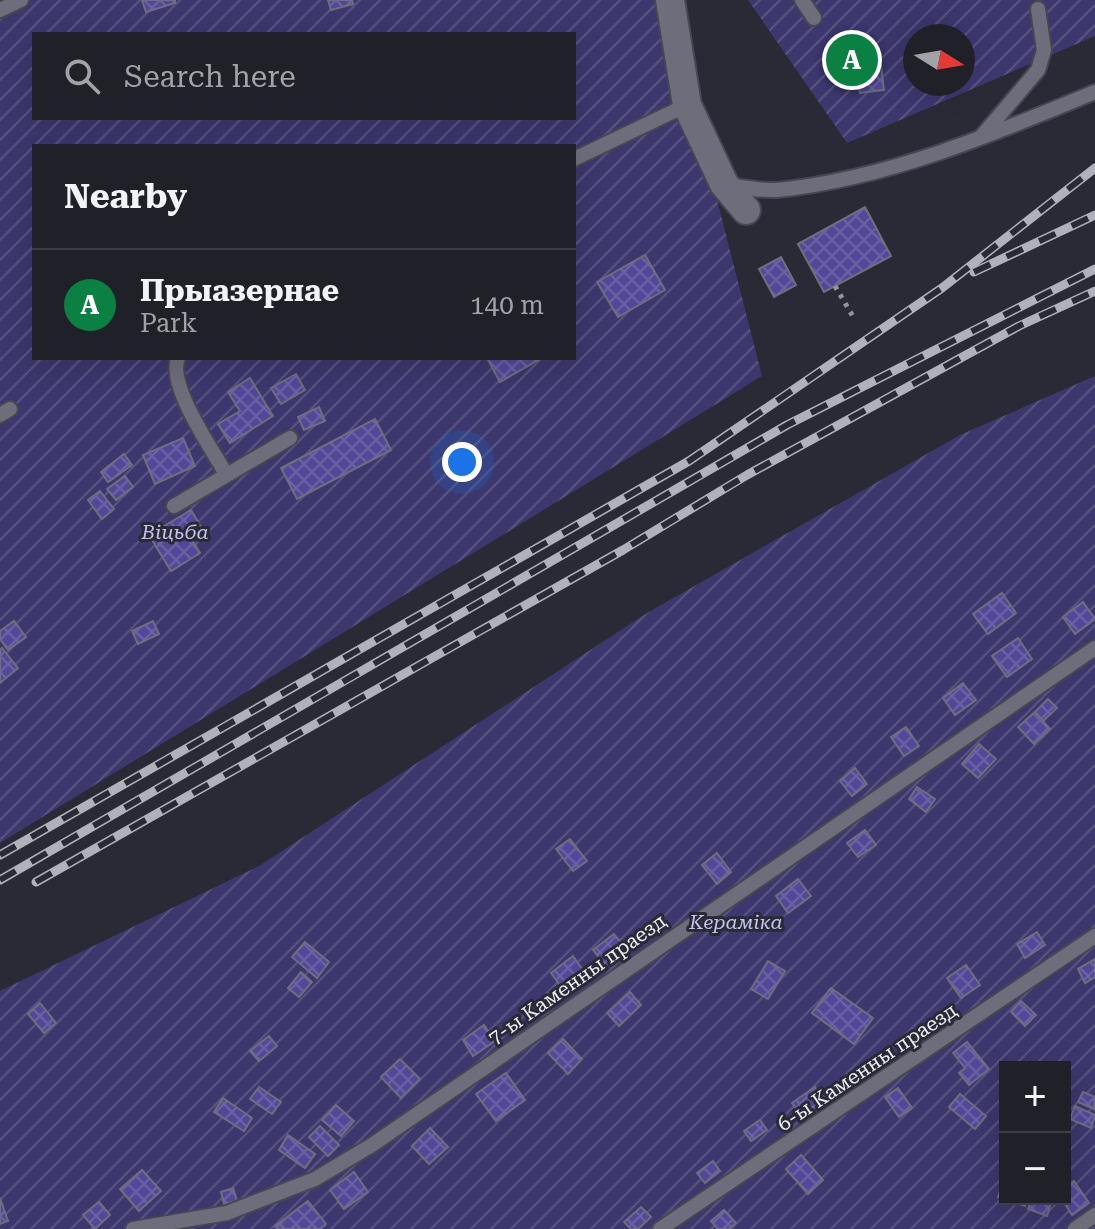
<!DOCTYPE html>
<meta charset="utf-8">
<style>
body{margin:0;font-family:"Roboto Serif",serif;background:#282830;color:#f1f3f6}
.controls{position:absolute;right:24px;bottom:24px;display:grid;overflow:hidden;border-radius:0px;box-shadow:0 8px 32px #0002}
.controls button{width:72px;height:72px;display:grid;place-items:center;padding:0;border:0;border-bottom:2px solid #3d3e45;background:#202028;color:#f1f3f6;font:40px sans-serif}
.compass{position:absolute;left:903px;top:24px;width:72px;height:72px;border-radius:50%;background:#202028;box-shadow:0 8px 32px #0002;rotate:101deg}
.you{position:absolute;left:462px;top:462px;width:28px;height:28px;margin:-20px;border:6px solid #fff;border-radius:50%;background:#1a73e8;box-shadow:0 0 0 12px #1a73e833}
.badge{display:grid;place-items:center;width:52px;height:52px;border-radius:50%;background:#0b8043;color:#fff;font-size:26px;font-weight:700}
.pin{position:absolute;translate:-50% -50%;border:4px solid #fff;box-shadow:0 2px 8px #0006}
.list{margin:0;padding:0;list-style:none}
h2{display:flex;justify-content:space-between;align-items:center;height:104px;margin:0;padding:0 32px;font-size:34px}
h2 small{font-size:26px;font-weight:400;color:#a2a3a8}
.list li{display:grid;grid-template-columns:52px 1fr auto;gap:24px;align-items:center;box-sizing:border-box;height:112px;padding:0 32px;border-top:2px solid #3d3e45}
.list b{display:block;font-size:30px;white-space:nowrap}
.list p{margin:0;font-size:26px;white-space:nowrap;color:#a2a3a8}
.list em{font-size:26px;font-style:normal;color:#a2a3a8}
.icon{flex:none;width:44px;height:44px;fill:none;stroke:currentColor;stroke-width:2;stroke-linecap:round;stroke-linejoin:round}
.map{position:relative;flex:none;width:1095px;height:1229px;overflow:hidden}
.search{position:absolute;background:#202028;box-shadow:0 8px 32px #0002;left:32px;top:32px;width:544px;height:88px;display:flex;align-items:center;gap:20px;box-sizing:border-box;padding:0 28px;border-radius:0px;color:#a2a3a8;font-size:30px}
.panel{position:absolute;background:#202028;box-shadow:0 8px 32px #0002;left:32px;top:144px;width:544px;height:216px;border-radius:0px}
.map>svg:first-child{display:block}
.garden{fill:url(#garden-furrows);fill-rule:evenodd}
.building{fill:url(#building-cross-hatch);stroke:#6e6e7d;stroke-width:2}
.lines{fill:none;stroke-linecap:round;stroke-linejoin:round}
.lane-casing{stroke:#474651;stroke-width:18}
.street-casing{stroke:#474651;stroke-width:32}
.path{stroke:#93939e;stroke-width:5;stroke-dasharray:4 6;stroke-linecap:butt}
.lane{stroke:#6d6d7c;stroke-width:14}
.street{stroke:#6d6d7c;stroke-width:28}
.rail-casing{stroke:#b1b1bb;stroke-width:9}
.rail{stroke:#2a2a36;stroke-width:6;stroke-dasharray:18;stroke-linecap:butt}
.labels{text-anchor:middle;stroke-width:6;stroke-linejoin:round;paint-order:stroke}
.park-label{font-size:20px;font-style:italic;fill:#c3c2ee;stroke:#2a2a36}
.street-label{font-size:20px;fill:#ececf5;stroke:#2a2a36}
</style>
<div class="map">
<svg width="1095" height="1229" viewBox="0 0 1095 1229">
<defs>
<pattern id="garden-furrows" width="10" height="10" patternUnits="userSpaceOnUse" patternTransform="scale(2)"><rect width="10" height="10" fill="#3c376d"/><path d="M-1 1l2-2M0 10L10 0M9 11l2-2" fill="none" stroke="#585482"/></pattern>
<pattern id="building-cross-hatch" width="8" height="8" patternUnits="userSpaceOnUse" patternTransform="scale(2)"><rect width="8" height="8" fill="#524897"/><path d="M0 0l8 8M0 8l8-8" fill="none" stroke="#6b63a6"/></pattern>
</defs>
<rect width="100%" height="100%" fill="#2a2a36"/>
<g class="garden">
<path d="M0,0H666L762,376L0,843ZM34,34H574V118H34ZM34,146H574V358H34Z"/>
<path d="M748,0H1095V36L847,143ZM915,36H963V84H915Z"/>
<path d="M1095,376V1229H0V991L259,866L647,613L960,435ZM1005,1067H1065V1199H1005Z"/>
</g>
<g class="building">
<polygon points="142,0 175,0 175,3 146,12"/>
<polygon points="328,0 352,0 353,4 331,10"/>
<polygon points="881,66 884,90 860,93 857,69"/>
<polygon points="865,207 891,256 824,292 798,244"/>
<polygon points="645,255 665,290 618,317 597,282"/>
<polygon points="781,257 796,285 774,297 759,269"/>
<polygon points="487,358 542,358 500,382"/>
<polygon points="296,374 305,390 281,404 271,388"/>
<polygon points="250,378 273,416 230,443 218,424 240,411 228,392"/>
<polygon points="319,407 325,421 304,430 298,417"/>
<polygon points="375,419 391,450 297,499 281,468"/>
<polygon points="183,438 195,466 155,484 143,455"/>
<polygon points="124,454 132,465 108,482 101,472"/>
<polygon points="125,476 133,487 116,500 107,489"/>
<polygon points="100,491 114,509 102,519 88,500"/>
<polygon points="191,510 201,527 189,535 200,553 171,571 149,535"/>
<polygon points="1002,593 1016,613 988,634 973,614"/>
<polygon points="1083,602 1095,619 1075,634 1063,617"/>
<polygon points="14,621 26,637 8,650 0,639 0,631"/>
<polygon points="153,621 159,634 138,644 132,631"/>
<polygon points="1018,638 1032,659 1007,677 992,656"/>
<polygon points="2,648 18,668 0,683 0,650"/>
<polygon points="963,683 976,700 955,715 943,698"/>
<polygon points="1048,699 1057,708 1043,721 1035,712"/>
<polygon points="1035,712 1050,729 1034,744 1018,727"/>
<polygon points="906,727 919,746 904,756 891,737"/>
<polygon points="979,744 996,759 978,778 962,764"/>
<polygon points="855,768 867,784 852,796 840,781"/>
<polygon points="917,787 935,799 926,812 909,799"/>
<polygon points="865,830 876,845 858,857 847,843"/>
<polygon points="570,839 587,861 573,871 556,849"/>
<polygon points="717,853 731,872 717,884 702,865"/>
<polygon points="798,879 811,896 788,913 776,896"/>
<polygon points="1037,932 1045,945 1025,958 1017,944"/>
<polygon points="614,934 626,949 606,966 593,950"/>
<polygon points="305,942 329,962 317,978 292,957"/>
<polygon points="573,956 588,977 566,993 551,973"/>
<polygon points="1095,959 1095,977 1085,983 1078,969"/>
<polygon points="768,961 785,971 768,999 751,989"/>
<polygon points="966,965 980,985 961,998 947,978"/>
<polygon points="301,972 312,982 299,997 288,988"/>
<polygon points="831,988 873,1018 854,1044 812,1013"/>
<polygon points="630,992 641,1005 619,1026 607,1013"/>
<polygon points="1021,1001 1036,1015 1025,1026 1011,1012"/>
<polygon points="40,1003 56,1023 44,1033 28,1014"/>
<polygon points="484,1025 495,1041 473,1056 463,1040"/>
<polygon points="269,1036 277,1046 259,1061 250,1051"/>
<polygon points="563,1039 582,1059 568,1074 548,1053"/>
<polygon points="967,1042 989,1069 969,1085 959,1073 965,1068 953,1053"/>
<polygon points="400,1059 420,1079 401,1098 381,1077"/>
<polygon points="506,1073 525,1100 496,1121 476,1094"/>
<polygon points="259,1087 281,1102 272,1114 250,1099"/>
<polygon points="815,1087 824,1101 802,1117 792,1103"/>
<polygon points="898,1088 912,1108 899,1117 885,1097"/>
<polygon points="1083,1092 1095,1097 1094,1109 1078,1102"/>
<polygon points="960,1094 986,1116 975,1129 949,1107"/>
<polygon points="223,1098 252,1118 244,1131 214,1112"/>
<polygon points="336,1105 354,1121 341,1136 322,1120"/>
<polygon points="1075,1106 1095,1115 1091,1128 1070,1119"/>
<polygon points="760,1120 767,1130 751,1141 744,1131"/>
<polygon points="320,1126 339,1145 328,1156 309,1137"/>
<polygon points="430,1128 448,1147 429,1164 412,1146"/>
<polygon points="288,1135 315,1154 305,1168 279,1150"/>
<polygon points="801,1155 823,1180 808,1194 786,1169"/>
<polygon points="713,1161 720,1171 705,1183 697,1173"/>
<polygon points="142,1170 161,1191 139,1211 120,1189"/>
<polygon points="354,1172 368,1192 344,1209 330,1190"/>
<polygon points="1005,1176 1005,1199 1027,1199 1025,1206 998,1197"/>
<polygon points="1074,1181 1089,1203 1072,1215 1062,1199 1065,1199 1065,1187"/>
<polygon points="233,1188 237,1201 224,1204 221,1192"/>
<polygon points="0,1198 8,1221 0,1224"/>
<polygon points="1032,1199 1052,1199 1047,1216 1028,1209"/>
<polygon points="308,1201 326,1224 320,1229 278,1229 275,1226"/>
<polygon points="99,1202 110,1215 95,1229 83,1215"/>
<polygon points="641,1207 651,1217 638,1229 631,1229 624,1222"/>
<polygon points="724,1210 736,1223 729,1229 718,1229 711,1221"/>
</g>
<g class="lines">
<g class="lane-casing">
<g id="lane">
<polyline points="802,0 814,18"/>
<polyline points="0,10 21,0"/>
<polyline points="981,137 1038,70 1044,50 1038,9"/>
<polyline points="574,159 687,105"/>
<path d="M728,185C743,187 761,191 777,190C886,179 994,134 1095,92"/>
<path d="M178,358C167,385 212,449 226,474"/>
<polyline points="0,415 10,409"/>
<polyline points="174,506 290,438"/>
<polyline points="133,1229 227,1213 315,1179 372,1145 1095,648"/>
<polyline points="660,1229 1095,936"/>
<polyline points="1075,1229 1095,1215"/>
</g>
</g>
<g class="street-casing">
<polyline id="street" points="670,0 687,105 724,184 746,210"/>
</g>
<polyline class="path" points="835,286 855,320"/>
<use href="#lane" class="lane"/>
<use href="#street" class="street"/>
<g class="rail-casing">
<g id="rail">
<polyline points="974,272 1095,215"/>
<polyline points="0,855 689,461 942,288 1095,168"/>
<polyline points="0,880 787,425 1095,269"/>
<polyline points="36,882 623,550 747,475 1019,326 1095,291"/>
</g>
</g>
<use href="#rail" class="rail"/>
</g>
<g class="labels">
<g class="park-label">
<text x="175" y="539">Віцьба</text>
<text x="736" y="929">Кераміка</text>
</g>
<g class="street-label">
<text transform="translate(577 979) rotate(-35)" y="7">7-ы Каменны праезд</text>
<text transform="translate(867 1067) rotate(-34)" y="7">6-ы Каменны праезд</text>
</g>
</g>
</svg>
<div class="controls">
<button>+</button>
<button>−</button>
</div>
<svg class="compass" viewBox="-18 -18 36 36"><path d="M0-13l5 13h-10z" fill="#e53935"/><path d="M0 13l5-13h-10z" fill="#a2a3a8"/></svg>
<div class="you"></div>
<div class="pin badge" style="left:852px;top:60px">A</div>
<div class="search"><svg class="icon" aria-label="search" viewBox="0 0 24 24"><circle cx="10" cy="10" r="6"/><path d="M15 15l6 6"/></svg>Search here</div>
<section class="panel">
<h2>Nearby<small></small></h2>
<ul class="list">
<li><span class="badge">A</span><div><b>Прыазернае</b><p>Park</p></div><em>140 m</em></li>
</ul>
</section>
</div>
